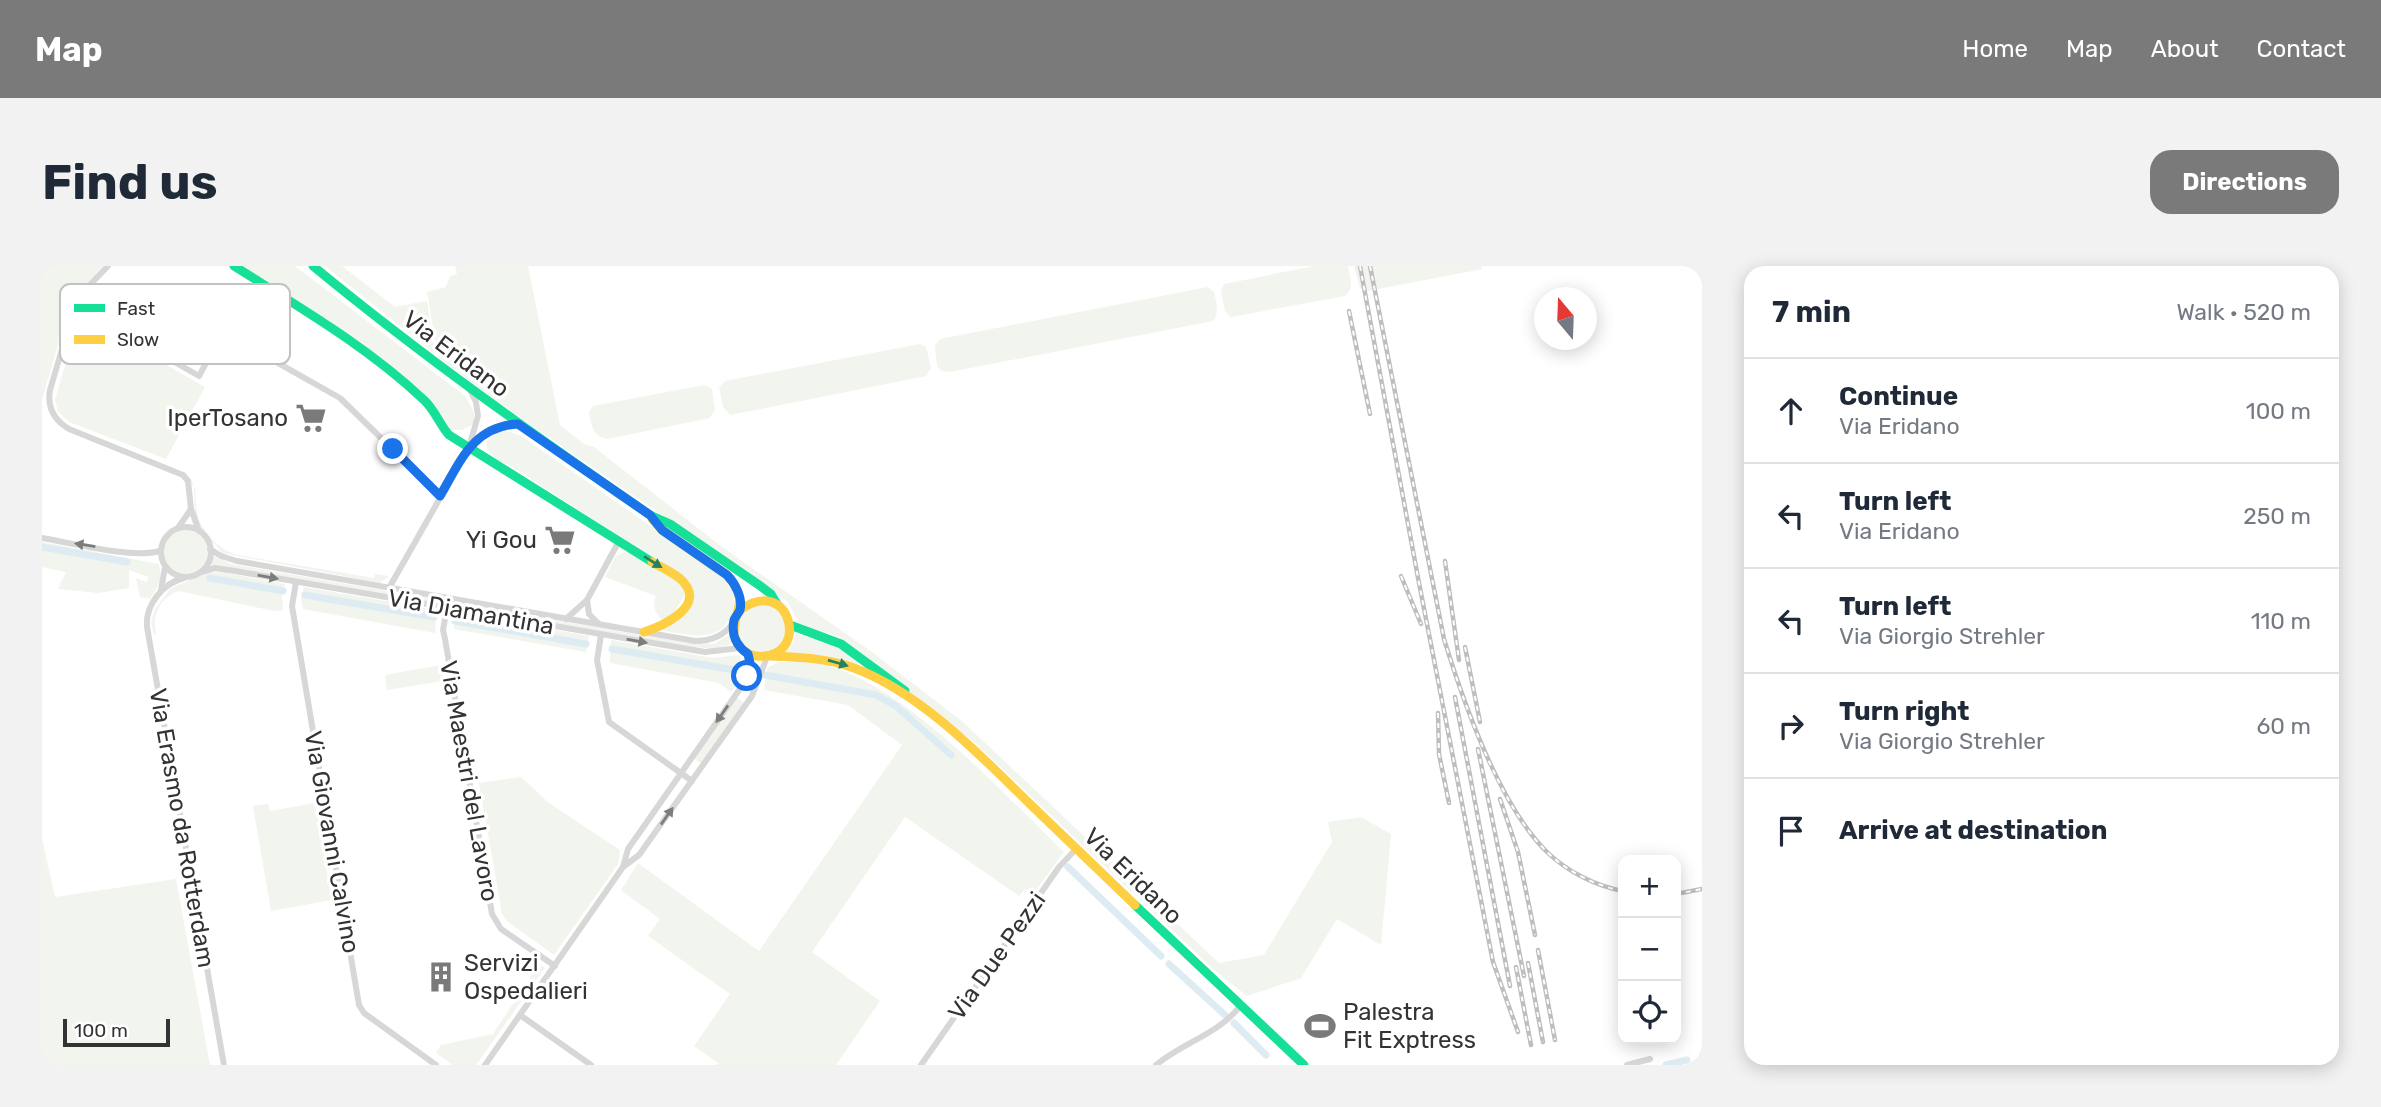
<!DOCTYPE html>
<meta charset="utf-8">
<style>
body{margin:0;font-family:Rubik,sans-serif;background:#f2f2f3;color:#1f2937}
.controls{position:absolute;right:21px;bottom:21px;display:grid;overflow:hidden;border-radius:14px;box-shadow:0 4px 18px #0003}
.controls button{width:63px;height:63px;display:grid;place-items:center;padding:0;border:0;border-bottom:2px solid #e0e1e3;background:#fff;color:#1f2937;font:35px sans-serif}
.compass{position:absolute;left:1492px;top:21px;width:63px;height:63px;border-radius:50%;background:#fff;box-shadow:0 4px 18px #0003;rotate:341deg}
.scale{position:absolute;left:21px;bottom:18px;width:107px;box-sizing:border-box;padding-left:7px;border:4px solid #333;border-top:0;font-size:19px;line-height:24px;white-space:nowrap;color:#333;-webkit-text-stroke:5px #fff;paint-order:stroke}
.stop{position:absolute;width:21px;height:21px;margin:-16px;border:5px solid #1a73e8;border-radius:50%;background:#fff}
.stop.end{background:#1a73e8;border-color:#fff;box-shadow:0 2px 7px #0008}
.list{margin:0;padding:0;list-style:none}
h2{display:flex;justify-content:space-between;align-items:center;height:91px;margin:0;padding:0 28px;font-size:30px}
h2 small{font-size:23px;font-weight:400;color:#747a83}
.list li{display:grid;grid-template-columns:46px 1fr auto;gap:21px;align-items:center;box-sizing:border-box;height:105px;padding:0 28px;border-top:2px solid #e0e1e3}
.list b{display:block;font-size:26px;white-space:nowrap}
.list p{margin:0;font-size:23px;white-space:nowrap;color:#747a83}
.list em{font-size:23px;font-style:normal;color:#747a83}
.icon{flex:none;width:38px;height:38px;fill:none;stroke:currentColor;stroke-width:2;stroke-linecap:round;stroke-linejoin:round}
.map{position:relative;flex:none;width:1660px;height:799px;overflow:hidden;border-radius:21px}
header{display:flex;align-items:center;gap:42px;box-sizing:border-box;height:98px;padding:0 35px;background:#7a7a7a;color:#fff}
header strong{font-size:33px}
nav{display:flex;gap:38px;margin-inline-start:auto;font-size:24px}
.intro{display:flex;align-items:center;justify-content:space-between;box-sizing:border-box;height:168px;padding:0 42px}
h1{margin:0;font-size:49px}
.button{padding:18px 32px;border-radius:21px;background:#7a7a7a;color:#fff;font-size:24px;font-weight:700}
main{display:flex;gap:42px;padding:0 42px}
aside{flex:1;background:#fff;border-radius:21px;box-shadow:0 4px 18px #0003}
.map>svg:first-child{display:block}
.green{fill:#f1f5ed}
.lines{fill:none;stroke-linecap:round;stroke-linejoin:round}
.canal{stroke:#ddebf3;stroke-width:7}
.street{stroke:#d7d7d7;stroke-width:6}
.fast{stroke:#16e098;stroke-width:9}
.slow{stroke:#ffcf43;stroke-width:9}
.rail-casing{stroke:#bebebe;stroke-width:4.5}
.rail{stroke:#fff;stroke-width:2;stroke-dasharray:5;stroke-linecap:butt}
.oneway{fill:#7d7d7d}
.oneway2{fill:#268160}
.route{stroke:#1a73e8;stroke-width:9}
.labels{text-anchor:middle;stroke-width:7;stroke-linejoin:round;paint-order:stroke}
.street-label{font-size:24px;fill:#333;stroke:#fff}
.poi-label{font-size:24px;fill:#333;stroke:#fff;text-anchor:end}
.key{fill:#fff;stroke:#c2c2c2;stroke-width:2}
.key-label{font-size:19px;fill:#333}
</style>
<header>
<strong>Map</strong>
<nav><a>Home</a><a>Map</a><a>About</a><a>Contact</a></nav>
</header>
<div class="intro"><h1>Find us</h1><a class="button">Directions</a></div>
<main>
<div class="map">
<svg width="1660" height="799" viewBox="0 0 1660 799">
<rect width="100%" height="100%" fill="#fff"/>
<g class="green">
<polygon points="0,0 61,0 28,37 0,134"/>
<polygon points="199,0 252,0 261,6 423,130 431,144 433,154 430,159 420,164 411,164 405,160 387,134 300,64"/>
<polygon points="283,0 300,0 353,41 385,35 393,88"/>
<polygon points="413,0 486,0 518,159 542,178 552,181 680,281 830,386 921,456 1177,697 1222,689 1290,576 1286,556 1319,551 1349,568 1339,679 1295,653 1259,712 1205,730 1171,703 933,477 796,370 772,364 757,357 746,336 453,134 396,91 385,26 404,21 408,10 415,8"/>
<path d="M1272,0H1306C1308,11 1313,22 1303,30L1189,51L1183,45L1179,24L1182,18Z"/>
<polygon points="1312,0 1439,0 1440,3 1326,25 1318,22"/>
<path d="M1166,21L1172,26C1174,35 1178,47 1171,55L908,106L900,105L895,100L893,79L898,73Z"/>
<polygon points="39,55 49,56 163,121 124,193 27,156 16,145 13,134 34,60"/>
<polygon points="878,78 884,81 889,102 884,110 688,149 681,141 677,121 683,115"/>
<path d="M662,119L670,123L673,144L668,152L565,173C551,171 549,159 547,147L551,140Z"/>
<path d="M462,164L479,170L682,311C691,324 695,333 690,347C679,378 648,369 622,365V362L636,355L647,336L642,312L467,199C445,192 432,172 462,164Z"/>
<path d="M146,210C157,221 152,232 155,246C159,266 177,284 196,289L332,312L333,308L347,310L338,317L180,287L158,260L153,247L152,221Z"/>
<circle cx="144" cy="286" r="22"/>
<path d="M0,276L117,298C121,312 116,321 108,333L98,331L94,312L104,316L107,311L87,304V322L56,327L16,323L24,306L0,301Z"/>
<path d="M585,285L640,318L643,328L629,352L621,355C613,346 610,342 614,330L563,311L574,290Z"/>
<polygon points="172,290 189,298 645,377 672,378 687,369 690,378 672,383 645,380 169,299"/>
<path d="M178,306L243,318L240,331L241,344L232,345L137,325C118,331 110,349 114,368L112,369L109,356L113,343L129,322L165,307Z"/>
<polygon points="262,321 395,344 393,367 261,343 259,333"/>
<circle cx="719" cy="363" r="25"/>
<polygon points="413,347 547,370 544,386 412,363"/>
<polygon points="753,368 788,376 817,396 814,399 737,388 751,376"/>
<path d="M569,374L671,392L697,389C704,401 698,416 689,426L677,417L568,397Z"/>
<path d="M737,396C752,396 769,395 784,399C868,423 959,526 1022,586L991,628L983,623L977,630L863,551L770,686L838,735L794,799H675L676,797L652,780L688,728L606,670L618,653L579,624L596,597L717,685L860,479L806,439L722,424L725,402Z"/>
<polygon points="399,399 401,415 345,424 343,409"/>
<polygon points="694,431 703,437 660,498 651,492"/>
<polygon points="479,511 507,537 578,584 576,598 512,689 466,656 460,648 437,517"/>
<polygon points="273,537 290,634 229,645 211,540 226,538 228,545"/>
<polygon points="0,573 13,631 134,613 168,799 0,799"/>
<polygon points="497,698 503,702 434,799 411,799 394,787 399,779 451,768"/>
</g>
<g class="lines">
<g class="canal">
<polyline points="0,281 85,296"/>
<polyline points="168,312 241,325"/>
<polyline points="263,329 392,351"/>
<polyline points="413,355 544,378"/>
<polyline points="570,383 698,405"/>
<polyline points="723,409 834,429 854,440 909,489"/>
<polyline points="1026,601 1119,690"/>
<polyline points="1127,698 1183,749"/>
<polyline points="1192,757 1224,789"/>
<polyline points="1624,799 1645,794"/>
</g>
<g class="street">
<path d="M66,0L42,25L33,39L8,124C5,141 12,154 27,163L141,209L146,215L149,243L157,265"/>
<polyline points="33,39 157,110 181,66 298,132 335,168"/>
<polyline points="337,170 399,230"/>
<polyline points="428,180 450,163 476,158"/>
<circle cx="144" cy="286" r="25"/>
<polyline points="136,262 149,243"/>
<path d="M0,272C31,277 89,293 118,285"/>
<path d="M168,283L179,290L195,295L653,375C668,375 681,371 690,358"/>
<polyline points="159,306 173,302 193,305 663,386 698,382"/>
<path d="M142,312C121,317 103,339 105,361L182,799"/>
<polyline points="254,316 250,340 317,739 322,747 394,799"/>
<polyline points="347,322 427,181 436,150 434,136 428,124"/>
<polyline points="119,324 123,301"/>
<polyline points="545,334 547,348 556,357"/>
<polyline points="405,342 401,364 403,373 450,648 459,663 513,700"/>
<polyline points="524,353 545,334 577,275"/>
<polyline points="559,369 555,394 567,456 650,515"/>
<polyline points="581,601 586,583 702,417 707,402 706,388"/>
<polyline points="478,749 549,799"/>
<polyline points="443,799 581,601 597,589 710,430 725,391"/>
<polyline points="879,799 1017,601 1034,583"/>
<path d="M1114,799C1142,776 1177,768 1199,739"/>
<polyline points="1585,799 1608,793"/>
</g>
<g class="fast">
<path d="M192,0C257,41 326,81 382,134C393,144 397,158 407,169L610,296"/>
<path d="M271,0C379,89 493,170 608,249L628,258L717,319L729,328L735,338"/>
<polyline points="748,359 799,378 863,425"/>
<polyline points="1093,639 1262,799"/>
<polyline points="1657,799 1660,797"/>
</g>
<g class="slow">
<path d="M610,253L620,264L685,309C709,337 691,342 692,369C695,380 703,389 715,390C769,395 750,307 698,344"/>
<path d="M602,366C618,361 662,342 643,318C637,309 620,302 610,296"/>
<path d="M728,390C756,391 785,392 812,402C879,427 939,490 989,539C1023,572 1058,605 1093,639"/>
</g>
<g class="rail-casing">
<g id="rail">
<polyline points="1318,0 1377,317 1451,696 1476,766"/>
<path d="M1328,0L1402,373C1422,438 1457,540 1506,587C1526,606 1554,620 1581,625"/>
<polyline points="1307,45 1328,148"/>
<polyline points="1403,295 1417,394"/>
<polyline points="1359,310 1379,358"/>
<polyline points="1423,381 1438,456"/>
<polyline points="1413,431 1468,720"/>
<polyline points="1396,447 1397,488 1407,537"/>
<polyline points="1436,483 1482,710"/>
<polyline points="1458,533 1476,586 1493,669"/>
<polyline points="1634,628 1660,623"/>
<polyline points="1496,684 1513,774"/>
<polyline points="1486,697 1501,776"/>
<polyline points="1474,701 1489,779"/>
</g>
</g>
<use href="#rail" class="rail"/>
</g>
<defs><path id="oneway-solid" d="M-6-.8H1V-3.2L6.5 0L1 3.2V.8H-6Z" transform="scale(1.75)"/></defs>
<g class="oneway">
<use href="#oneway-solid" transform="translate(43 279) rotate(-171)"/>
<use href="#oneway-solid" transform="translate(226 311) rotate(10)"/>
<use href="#oneway-solid" transform="translate(595 375) rotate(10)"/>
<use href="#oneway-solid" transform="translate(680 448) rotate(125)"/>
<use href="#oneway-solid" transform="translate(625 550) rotate(-55)"/>
</g>
<g class="oneway2">
<use href="#oneway-solid" transform="translate(611 296) rotate(32)"/>
<use href="#oneway-solid" transform="translate(796 397) rotate(16)"/>
</g>
<g class="lines">
<path class="route" d="M351,183L398,230C418,196 431,160 476,158L608,249L620,264L685,309C693,317 701,332 698,344C696,348 693,351 692,354C689,368 694,380 706,388L708,397L705,410"/>
</g>
<defs>
<g id="supermarket-bare" transform="scale(2.415)"><path d="M-6-5.5h2.5l.6 2H6L4.5 2H-2.5L-4.4-4H-6ZM-1.5 3.2a1.3 1.3 0 1 0 .1 0ZM3 3.2a1.3 1.3 0 1 0 .1 0Z" fill="#7a7a7a" stroke="#fff" stroke-width="2.5" paint-order="stroke"/></g>
<g id="building-bare" transform="scale(2.415)"><path d="M-4-6H4V6H1V3H-1V6H-4ZM-2.5-4.3h1.7v1.8h-1.7ZM.8-4.3h1.7v1.8H.8ZM-2.5-1h1.7V.8h-1.7ZM.8-1h1.7V.8H.8Z" fill="#7a7a7a" stroke="#fff" stroke-width="2.5" paint-order="stroke"/></g>
<g id="stadium-bare" transform="scale(2.415)"><path d="M0-5a6.5 5 0 1 0 0 10a6.5 5 0 1 0 0-10ZM-3.5-1.8h7v3.6h-7Z" fill="#7a7a7a" stroke="#fff" stroke-width="2.5" paint-order="stroke"/></g>
</defs>
<g fill-rule="evenodd">
<use href="#supermarket-bare" x="269" y="152"/>
<use href="#supermarket-bare" x="518" y="274"/>
<use href="#building-bare" x="399" y="711"/>
<use href="#stadium-bare" x="1278" y="760"/>
</g>
<g class="labels">
<g class="street-label">
<text transform="translate(414 88) rotate(37)" y="8">Via Eridano</text>
<text transform="translate(429 346) rotate(10)" y="8">Via Diamantina</text>
<text transform="translate(427 515) rotate(80)" y="8">Via Maestri del Lavoro</text>
<text transform="translate(140 562) rotate(80)" y="8">Via Erasmo da Rotterdam</text>
<text transform="translate(290 576) rotate(80)" y="8">Via Giovanni Calvino</text>
<text transform="translate(1091 610) rotate(44)" y="8">Via Eridano</text>
<text transform="translate(955 690) rotate(-55)" y="8">Via Due Pezzi</text>
</g>
<g class="poi-label">
<text x="246" y="160">IperTosano</text>
<text x="495" y="282">Yi Gou</text>
<text x="422" y="705" text-anchor="start">Servizi<tspan x="422" dy="28">Ospedalieri</tspan></text>
<text x="1301" y="754" text-anchor="start">Palestra<tspan x="1301" dy="28">Fit Exptress</tspan></text>
</g>
</g>
<rect x="18" y="18" width="230" height="80" rx="10" class="key"/>
<rect x="32" y="38" width="31" height="8" fill="#16e098"/>
<rect x="32" y="69" width="31" height="9" fill="#ffcf43"/>
<g class="key-label">
<text x="75" y="49">Fast</text>
<text x="75" y="80">Slow</text>
</g>
</svg>
<div class="controls">
<button>+</button>
<button>−</button>
<button><svg class="icon" aria-label="locate" viewBox="0 0 24 24"><circle cx="12" cy="12" r="6"/><path d="M12 2v4M12 18v4M2 12h4M18 12h4"/></svg></button>
</div>
<svg class="compass" viewBox="-18 -18 36 36"><path d="M0-13l5 13h-10z" fill="#e53935"/><path d="M0 13l5-13h-10z" fill="#747a83"/></svg>
<div class="scale">100 m</div>
<div class="stop" style="left:705px;top:410px"></div>
<div class="stop end" style="left:351px;top:183px"></div>
</div>
<aside>
<h2>7 min<small>Walk · 520 m</small></h2>
<ul class="list">
<li><svg class="icon" aria-label="ahead" viewBox="0 0 24 24"><path d="M12 20V5M6 11l6-6 6 6"/></svg><div><b>Continue</b><p>Via Eridano</p></div><em>100 m</em></li>
<li><svg class="icon" aria-label="left" viewBox="0 0 24 24"><path d="M17 20v-9H6M10 6l-5 5 5 5"/></svg><div><b>Turn left</b><p>Via Eridano</p></div><em>250 m</em></li>
<li><svg class="icon" aria-label="left" viewBox="0 0 24 24"><path d="M17 20v-9H6M10 6l-5 5 5 5"/></svg><div><b>Turn left</b><p>Via Giorgio Strehler</p></div><em>110 m</em></li>
<li><svg class="icon" aria-label="right" viewBox="0 0 24 24"><path d="M7 20v-9h11M14 6l5 5-5 5"/></svg><div><b>Turn right</b><p>Via Giorgio Strehler</p></div><em>60 m</em></li>
<li><svg class="icon" aria-label="arrive" viewBox="0 0 24 24"><path d="M6 21V4h12l-3 4 3 4H6"/></svg><div><b>Arrive at destination</b></div></li>
</ul>
</aside>
</main>
